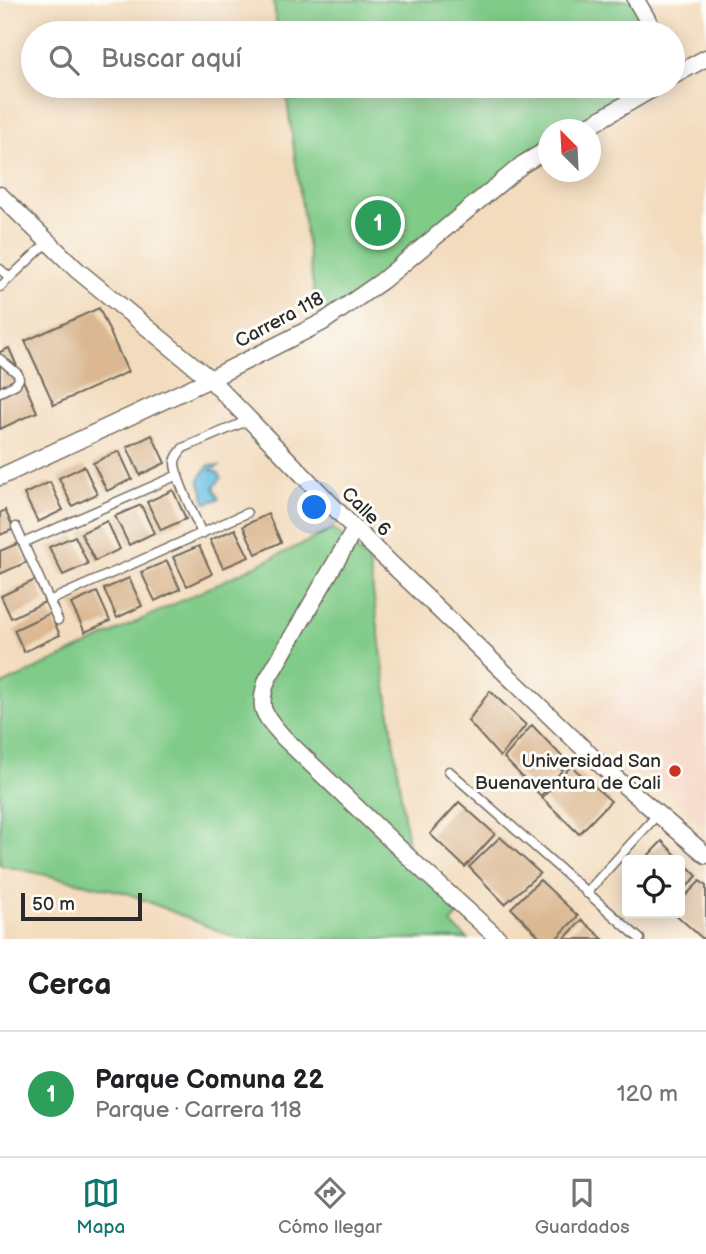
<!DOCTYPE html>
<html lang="es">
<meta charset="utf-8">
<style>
body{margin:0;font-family:"Balsamiq Sans",sans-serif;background:#f2f2f2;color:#202124}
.controls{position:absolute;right:21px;bottom:21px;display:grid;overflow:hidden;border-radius:7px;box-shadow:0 4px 18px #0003}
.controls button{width:63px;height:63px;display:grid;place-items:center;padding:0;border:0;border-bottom:2px solid #e0e0e0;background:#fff;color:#202124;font:35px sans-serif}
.compass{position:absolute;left:538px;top:119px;width:63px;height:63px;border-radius:50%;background:#fff;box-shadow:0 4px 18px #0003;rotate:336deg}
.scale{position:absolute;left:21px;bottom:18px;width:121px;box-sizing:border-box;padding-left:7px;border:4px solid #2b2b2b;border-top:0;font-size:19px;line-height:24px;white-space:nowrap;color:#2b2b2b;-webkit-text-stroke:5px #fdfcf7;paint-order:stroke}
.you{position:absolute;left:315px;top:508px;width:24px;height:24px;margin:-18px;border:5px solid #fff;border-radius:50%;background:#1a73e8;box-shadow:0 0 0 10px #1a73e833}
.badge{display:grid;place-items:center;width:46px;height:46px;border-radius:50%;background:#0f766e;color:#fff;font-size:23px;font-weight:700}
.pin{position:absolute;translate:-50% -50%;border:4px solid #fff;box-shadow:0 2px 7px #0006}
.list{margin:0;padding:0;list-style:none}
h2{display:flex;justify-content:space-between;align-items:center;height:91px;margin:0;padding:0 28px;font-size:30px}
h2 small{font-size:23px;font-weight:400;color:#757577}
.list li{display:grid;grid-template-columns:46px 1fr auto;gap:21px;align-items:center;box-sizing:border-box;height:126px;padding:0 28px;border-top:2px solid #e0e0e0}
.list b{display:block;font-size:26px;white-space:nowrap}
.list p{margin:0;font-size:23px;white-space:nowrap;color:#757577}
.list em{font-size:23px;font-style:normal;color:#757577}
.icon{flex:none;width:38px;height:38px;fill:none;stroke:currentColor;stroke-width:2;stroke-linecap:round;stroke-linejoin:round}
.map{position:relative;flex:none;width:706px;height:939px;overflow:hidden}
.search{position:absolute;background:#fff;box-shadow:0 4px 18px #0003;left:21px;right:21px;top:21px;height:77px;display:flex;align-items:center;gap:18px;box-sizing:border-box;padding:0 24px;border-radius:38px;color:#757577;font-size:26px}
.sheet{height:217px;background:#fff}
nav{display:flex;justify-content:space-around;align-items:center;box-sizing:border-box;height:98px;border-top:2px solid #e0e0e0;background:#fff;font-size:19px;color:#757577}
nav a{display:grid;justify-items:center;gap:4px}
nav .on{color:#0f766e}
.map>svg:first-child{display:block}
.built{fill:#f4d3c0}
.green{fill:#80cb88;stroke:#567b5a;stroke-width:2}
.water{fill:#63bde1;stroke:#477486;stroke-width:2}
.building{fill:#dbb892}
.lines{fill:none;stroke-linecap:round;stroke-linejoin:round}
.lane-casing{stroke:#71695e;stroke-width:11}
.street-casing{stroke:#71695e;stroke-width:19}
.lane{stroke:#fff;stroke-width:8}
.street{stroke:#fff;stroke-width:16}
.poi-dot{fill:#c8321e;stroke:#fdfcf7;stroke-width:2.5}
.labels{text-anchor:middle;stroke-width:6;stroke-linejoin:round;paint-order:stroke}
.street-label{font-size:19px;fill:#2b2b2b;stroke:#fdfcf7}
.poi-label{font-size:19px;fill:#2b2b2b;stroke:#fdfcf7;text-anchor:end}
</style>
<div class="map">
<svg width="706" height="939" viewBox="0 0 706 939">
<rect width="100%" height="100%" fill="#fdfcf7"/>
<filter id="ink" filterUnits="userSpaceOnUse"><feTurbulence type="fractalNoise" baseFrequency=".0143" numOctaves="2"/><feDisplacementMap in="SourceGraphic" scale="14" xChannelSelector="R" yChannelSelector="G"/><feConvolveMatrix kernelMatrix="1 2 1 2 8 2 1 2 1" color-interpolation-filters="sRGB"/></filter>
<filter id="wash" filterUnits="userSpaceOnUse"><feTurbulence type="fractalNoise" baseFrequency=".00686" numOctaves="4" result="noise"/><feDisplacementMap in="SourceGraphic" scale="28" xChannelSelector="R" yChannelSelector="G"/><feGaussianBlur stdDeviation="1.57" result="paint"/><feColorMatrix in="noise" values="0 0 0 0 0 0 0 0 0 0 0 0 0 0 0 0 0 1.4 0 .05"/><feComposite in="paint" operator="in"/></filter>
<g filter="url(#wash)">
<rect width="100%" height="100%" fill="#f3dcbe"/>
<polygon class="built" points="706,637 706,828 582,714"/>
<g class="green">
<polygon points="273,0 636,0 655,33 278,33"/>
<polygon points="285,86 657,86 582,129 548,130 548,149 323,322 314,292"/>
<polygon points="334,529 369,562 409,853 467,904 451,924 468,939 238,939 127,893 0,865 0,686"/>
</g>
<polygon class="water" points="209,465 219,466 211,470 219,473 221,478 214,487 219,499 206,503 199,479"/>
<g id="blocks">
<g class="building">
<polygon points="99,308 128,372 54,405 25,341"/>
<polygon points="9,348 37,412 0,429 0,352"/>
<polygon points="152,435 165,463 140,475 127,447"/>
<polygon points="119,451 132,479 107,491 93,463"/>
<polygon points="84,466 97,494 72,506 59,478"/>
<polygon points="50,482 63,510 38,522 24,494"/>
<polygon points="173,490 186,519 161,530 147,502"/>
<polygon points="141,505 154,533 129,545 115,516"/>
<polygon points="5,510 14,529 0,535 0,513"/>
<polygon points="268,514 281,542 256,554 243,526"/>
<polygon points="107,521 120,549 95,561 81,533"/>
<polygon points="235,529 249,557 223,568 210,540"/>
<polygon points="75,536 88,564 63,575 49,547"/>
<polygon points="19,543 27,562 0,574 0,551"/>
<polygon points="199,546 212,574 187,586 173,557"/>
<polygon points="167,561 180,589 155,601 141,572"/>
<polygon points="129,578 142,606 117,618 104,589"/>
<polygon points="35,580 45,602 11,618 1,596"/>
<polygon points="97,592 110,621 85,632 71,604"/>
<polygon points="50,613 60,635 24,652 14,630"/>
<polygon points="490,691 526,725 500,757 468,721"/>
<polygon points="532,725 568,763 541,796 504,758"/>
<polygon points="571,766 611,801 579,834 542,798"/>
<polygon points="459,802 495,834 465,867 430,834"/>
<polygon points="500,837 540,873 505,904 469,867"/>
<polygon points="662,841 697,876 680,894 680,860 644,860"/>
<polygon points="540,880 578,916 556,939 542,939 511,908"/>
<polygon points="700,881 706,886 706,939 703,939 674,913 680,913 680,901"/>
<polygon points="582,920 603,939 564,939"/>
</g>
</g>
</g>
<g filter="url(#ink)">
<use href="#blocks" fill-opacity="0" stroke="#71695e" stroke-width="2"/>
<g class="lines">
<g class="lane-casing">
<g id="lane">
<polyline points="0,269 9,277"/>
<polyline points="0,287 48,242"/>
<polyline points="0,359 18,374 19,379 16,384 0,392"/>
<polyline points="16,527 58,620"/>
<path d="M202,534C196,519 175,477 175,463C175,457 180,452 183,448L249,420"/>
<polyline points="23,543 178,475"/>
<polyline points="49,601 247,513"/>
<polyline points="449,771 640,939"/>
<polyline points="586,893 658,814"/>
</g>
</g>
<g class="street-casing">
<g id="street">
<polyline points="636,0 655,33"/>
<polyline points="673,76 706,58"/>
<polyline points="582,130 657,86"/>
<polyline points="0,195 77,270 210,379 355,529 605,769 706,855"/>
<polyline points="0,477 210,379 323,322 382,281 523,164 548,149"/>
<path d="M355,529L267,680C257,711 264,714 284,738L416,864L499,939"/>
</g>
</g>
<use href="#lane" class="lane"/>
<use href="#street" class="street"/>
</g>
</g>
<circle class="poi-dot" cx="675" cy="771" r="7"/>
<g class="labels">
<g class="street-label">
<text transform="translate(279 319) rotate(-28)" y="7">Carrera 118</text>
<text transform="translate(367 511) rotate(45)" y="7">Calle 6</text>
</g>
<g class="poi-label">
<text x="661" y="767">Universidad San<tspan x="661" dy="22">Buenaventura de Cali</tspan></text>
</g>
</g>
</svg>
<div class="controls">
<button><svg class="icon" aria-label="locate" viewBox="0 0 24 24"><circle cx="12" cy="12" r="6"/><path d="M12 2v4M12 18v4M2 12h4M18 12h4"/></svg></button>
</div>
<svg class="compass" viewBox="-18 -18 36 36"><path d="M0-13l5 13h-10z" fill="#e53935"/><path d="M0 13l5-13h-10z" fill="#757577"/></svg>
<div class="scale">50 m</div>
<div class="you"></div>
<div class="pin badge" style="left:378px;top:223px;background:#2e9e5b">1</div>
<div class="search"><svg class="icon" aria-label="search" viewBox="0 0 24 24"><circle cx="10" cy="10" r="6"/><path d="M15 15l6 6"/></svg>Buscar aquí</div>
</div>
<section class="sheet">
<h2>Cerca<small></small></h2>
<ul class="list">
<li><span class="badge" style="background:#2e9e5b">1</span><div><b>Parque Comuna 22</b><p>Parque · Carrera 118</p></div><em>120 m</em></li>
</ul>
</section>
<nav>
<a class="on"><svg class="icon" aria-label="map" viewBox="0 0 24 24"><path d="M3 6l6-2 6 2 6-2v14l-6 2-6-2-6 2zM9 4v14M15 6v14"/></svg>Mapa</a>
<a><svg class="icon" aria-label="directions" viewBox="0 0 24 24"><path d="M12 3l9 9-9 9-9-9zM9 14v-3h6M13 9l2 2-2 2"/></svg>Cómo llegar</a>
<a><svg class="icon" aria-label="saved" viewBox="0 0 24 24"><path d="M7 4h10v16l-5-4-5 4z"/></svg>Guardados</a>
</nav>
